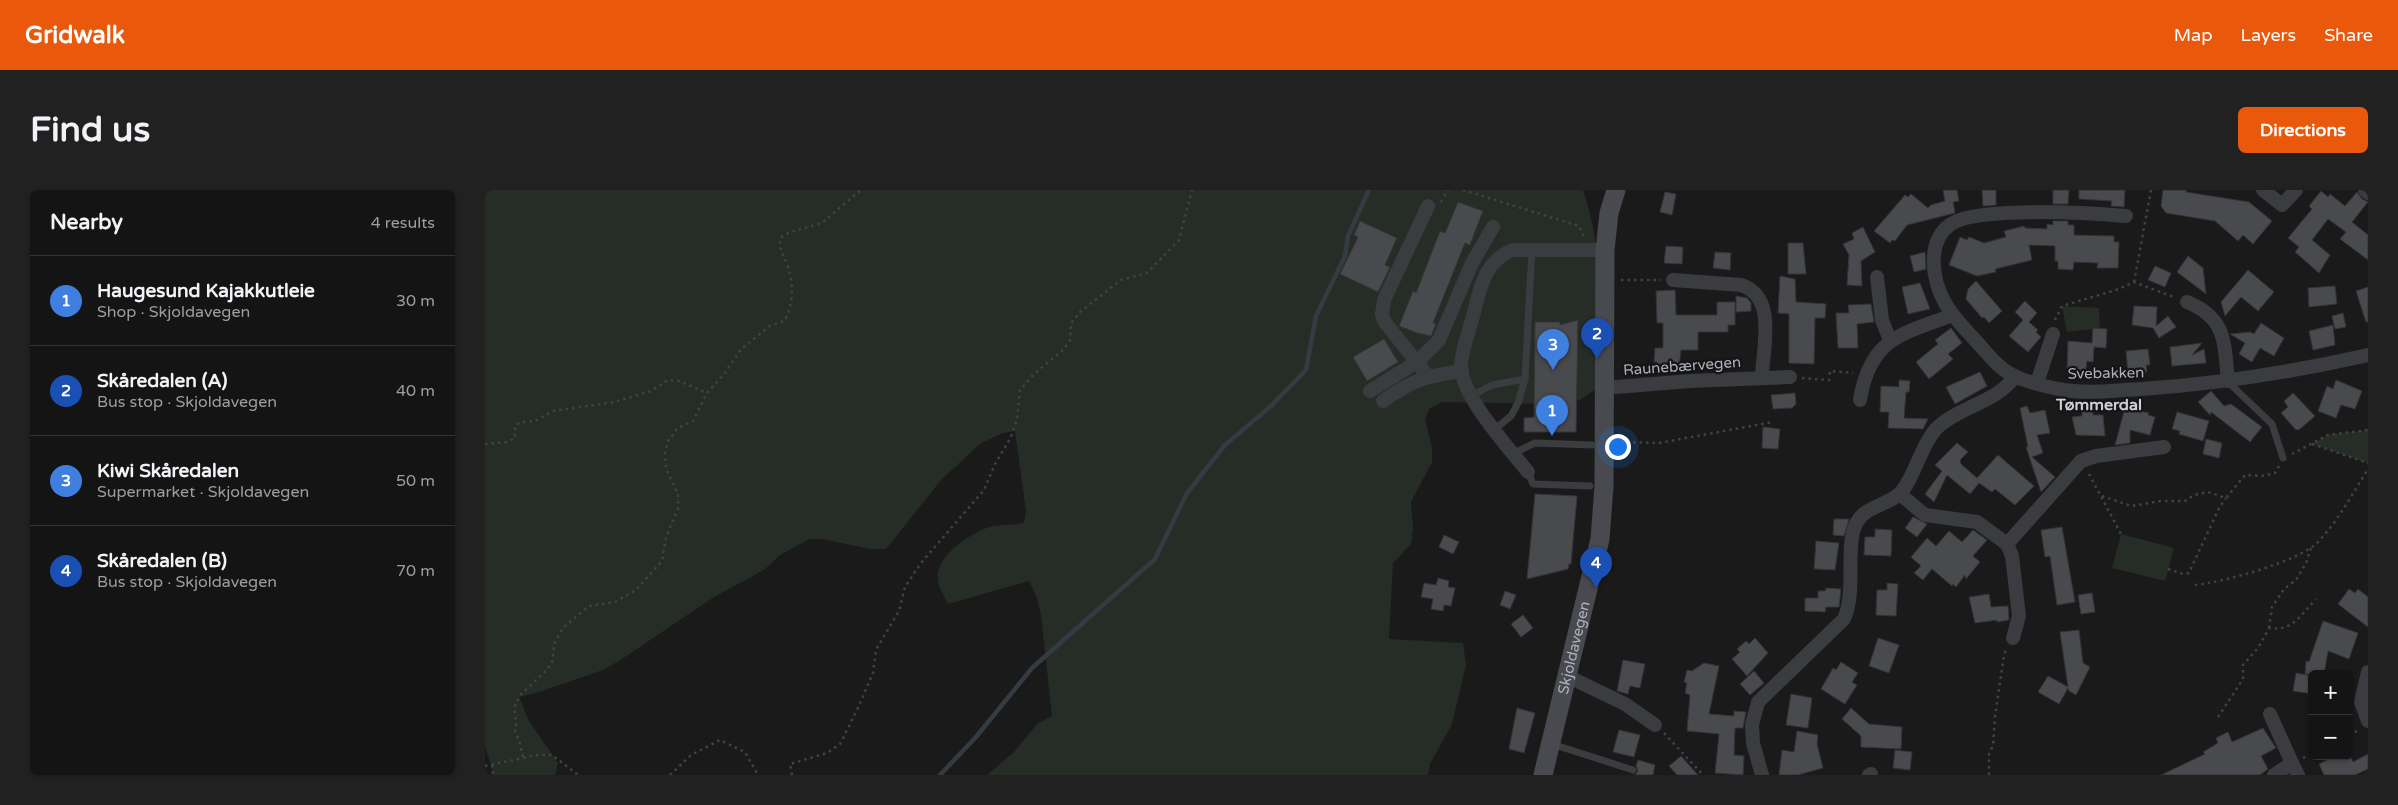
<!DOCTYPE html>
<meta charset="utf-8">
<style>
body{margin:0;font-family:"Varela Round",sans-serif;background:#212122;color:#f1f3f6}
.controls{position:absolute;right:15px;bottom:15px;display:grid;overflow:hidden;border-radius:8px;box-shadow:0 1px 4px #0004}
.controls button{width:45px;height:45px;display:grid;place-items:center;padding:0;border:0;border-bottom:1px solid #333334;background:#141414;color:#f1f3f6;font:25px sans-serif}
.you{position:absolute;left:1132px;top:256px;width:18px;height:18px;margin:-12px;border:4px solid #fff;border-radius:50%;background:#1a73e8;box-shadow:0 0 0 8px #1a73e833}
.badge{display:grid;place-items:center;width:32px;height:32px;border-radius:50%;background:#ea580c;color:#fff;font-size:16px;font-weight:700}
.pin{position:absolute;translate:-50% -41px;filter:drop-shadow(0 1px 2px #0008)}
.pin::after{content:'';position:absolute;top:26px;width:18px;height:15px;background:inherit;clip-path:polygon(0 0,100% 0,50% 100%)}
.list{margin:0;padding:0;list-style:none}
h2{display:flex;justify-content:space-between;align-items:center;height:65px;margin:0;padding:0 20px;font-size:21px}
h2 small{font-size:16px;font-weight:400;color:#9d9ea0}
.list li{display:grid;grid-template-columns:32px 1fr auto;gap:15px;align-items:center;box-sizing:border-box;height:90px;padding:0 20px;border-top:1px solid #333334}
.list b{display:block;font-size:19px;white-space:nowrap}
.list p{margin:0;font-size:16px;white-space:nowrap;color:#9d9ea0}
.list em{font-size:16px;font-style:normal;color:#9d9ea0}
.map{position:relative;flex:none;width:1883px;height:585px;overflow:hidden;border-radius:8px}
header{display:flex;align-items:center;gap:30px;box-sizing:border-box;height:70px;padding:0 25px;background:#ea580c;color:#fff}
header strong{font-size:24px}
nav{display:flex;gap:28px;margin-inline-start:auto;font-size:18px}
.intro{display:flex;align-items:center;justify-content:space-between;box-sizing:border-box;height:120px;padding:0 30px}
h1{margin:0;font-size:35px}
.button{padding:12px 22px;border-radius:8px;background:#ea580c;color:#fff;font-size:18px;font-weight:700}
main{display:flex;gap:30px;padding:0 30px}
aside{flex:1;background:#141414;border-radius:8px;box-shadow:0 1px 4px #0004}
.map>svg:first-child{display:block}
.green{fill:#262d27}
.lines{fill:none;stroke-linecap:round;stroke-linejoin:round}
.stream{stroke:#353b43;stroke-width:4.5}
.building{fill:#494a4d;stroke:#343437}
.path{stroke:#414247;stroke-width:2.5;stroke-dasharray:2.5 4;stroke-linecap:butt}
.lane{stroke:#3b3c40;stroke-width:7}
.street{stroke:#3b3c40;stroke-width:14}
.secondary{stroke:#494a50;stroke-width:19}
.labels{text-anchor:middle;stroke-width:4.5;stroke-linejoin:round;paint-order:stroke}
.street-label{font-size:15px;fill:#aeb0b9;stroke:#151516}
.neighbourhood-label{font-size:16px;font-weight:bold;fill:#ced0d6;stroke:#151516}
</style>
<header>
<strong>Gridwalk</strong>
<nav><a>Map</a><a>Layers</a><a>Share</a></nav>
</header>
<div class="intro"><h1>Find us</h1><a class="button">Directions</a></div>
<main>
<aside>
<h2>Nearby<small>4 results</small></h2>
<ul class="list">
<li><span class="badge" style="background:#3f7fe0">1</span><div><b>Haugesund Kajakkutleie</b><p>Shop · Skjoldavegen</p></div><em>30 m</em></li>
<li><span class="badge" style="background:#1a4fb4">2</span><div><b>Skåredalen (A)</b><p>Bus stop · Skjoldavegen</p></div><em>40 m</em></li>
<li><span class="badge" style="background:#3f7fe0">3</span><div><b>Kiwi Skåredalen</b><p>Supermarket · Skjoldavegen</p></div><em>50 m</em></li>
<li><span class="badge" style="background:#1a4fb4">4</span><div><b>Skåredalen (B)</b><p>Bus stop · Skjoldavegen</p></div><em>70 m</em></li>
</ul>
</aside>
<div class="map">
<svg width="1883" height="585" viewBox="0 0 1883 585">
<rect width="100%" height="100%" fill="#1a1a1b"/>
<g class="green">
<path d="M0,0H1098C1119,61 1116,129 1120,193L1095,210L1066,214L957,212L944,219L940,229L947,258V272L926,312L928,337L926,354L908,373L904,449L978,453L981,475L967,534L945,574L943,585H502L528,563L552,534L567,526L556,425L552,408L544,391L463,414C460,407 453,397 453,389C450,365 488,341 508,336C518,334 529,335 539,333L541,321L530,241L518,243L496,253L456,290L401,359H386L337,349H324L295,365L279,380L229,407L134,471L118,480L54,502L34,507L44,531L73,573L70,585H9L0,556Z"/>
<polygon points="1577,116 1614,118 1615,138 1582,142"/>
<polygon points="1883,240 1883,273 1827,254 1843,245"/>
<polygon points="1636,344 1689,358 1680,391 1627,378"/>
</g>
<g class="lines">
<polyline class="stream" points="455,585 491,547 547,478 670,369 702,303 740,255 786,216 821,180 831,126 860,66 863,46 884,0"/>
</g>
<g class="building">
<polygon points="1458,0 1472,0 1474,11 1468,12 1470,23 1422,35 1410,51 1407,50 1405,53 1389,41 1420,5 1423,7 1426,4 1443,18 1446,15 1460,11"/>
<polygon points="1497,0 1511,0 1511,15 1498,16"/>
<polygon points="1568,0 1584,0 1583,14 1568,14"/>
<polygon points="1594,0 1640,0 1639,17 1626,16 1627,11 1594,9"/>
<polygon points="1678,0 1701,0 1701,2 1764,12 1787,31 1768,54 1758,45 1753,51 1730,31 1681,23 1676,16"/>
<polygon points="1836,1 1843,7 1845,4 1860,16 1872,2 1877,9 1883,12 1867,32 1883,45 1883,70 1855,49 1861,42 1843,29 1827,50 1845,65 1834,83 1810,62 1814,57 1803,48 1827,19 1824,16"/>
<polygon points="1180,2 1191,4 1187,25 1175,22"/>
<polygon points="973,12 998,21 985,55 980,53 948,133 951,134 946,146 932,143 914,136 928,101 931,103 955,41 960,43"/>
<polygon points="875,31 912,48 900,75 905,77 893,102 855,84 873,47 869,45"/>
<polygon points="1568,31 1583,31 1583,35 1589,35 1589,45 1629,46 1629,52 1634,52 1633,78 1612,78 1613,73 1589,72 1588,80 1573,79 1573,71 1570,71 1570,56 1544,55 1547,70 1510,79 1511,82 1492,86 1464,75 1475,47 1482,50 1484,47 1499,53 1521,47 1519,41 1539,36 1540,38 1562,39 1562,34 1568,35"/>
<polygon points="1378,37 1390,62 1376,71 1377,96 1362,95 1364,65 1358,54 1369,49 1367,43"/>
<polygon points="1303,53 1318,53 1321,84 1303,84"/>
<polygon points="1181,56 1198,57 1197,74 1179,73"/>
<polygon points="1230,62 1246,63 1245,80 1228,78"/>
<polygon points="1440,62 1441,79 1429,82 1425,66"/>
<polygon points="1703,66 1718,78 1721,104 1692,82"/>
<polygon points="1670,76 1686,83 1680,97 1663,90"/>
<polygon points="1763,80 1789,102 1773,121 1756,107 1740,126 1736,112"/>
<polygon points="1295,86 1310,89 1311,112 1341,114 1340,128 1330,128 1329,174 1304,173 1304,124 1293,123"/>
<polygon points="1491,91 1517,121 1504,133 1499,127 1497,128 1481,109 1483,99"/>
<polygon points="1435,93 1445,119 1423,124 1417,97"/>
<polygon points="1850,96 1852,114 1824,117 1823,98"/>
<polygon points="1883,97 1883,132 1881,132 1871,101"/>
<polygon points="1190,100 1191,125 1232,125 1232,112 1250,112 1250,135 1243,135 1243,142 1213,142 1213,160 1196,160 1194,177 1172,178 1172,172 1169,172 1170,158 1178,158 1178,133 1172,133 1171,101"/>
<polygon points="1251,106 1262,108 1266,113 1266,121 1251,122"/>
<polygon points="1540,111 1552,123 1544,132 1553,140 1551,142 1556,147 1543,162 1524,146 1538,130 1530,122"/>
<polygon points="1386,114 1389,132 1372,134 1373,158 1353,158 1351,123 1364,123 1363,115"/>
<polygon points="1649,116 1672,117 1671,136 1683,126 1691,137 1674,148 1668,138 1647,135"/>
<polygon points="1858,123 1861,137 1850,139 1847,126"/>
<polygon points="1093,130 1091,242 1039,242 1039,228 1049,227 1050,132 1075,132 1075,135"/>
<polygon points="1776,133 1799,148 1789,166 1775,158 1767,172 1754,164 1760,153 1745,144 1765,142 1769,144"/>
<polygon points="1848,135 1850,155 1828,160 1824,141"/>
<polygon points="1466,138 1477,153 1463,164 1468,169 1444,189 1431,172 1453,154 1450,150"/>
<polygon points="1608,138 1622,139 1621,158 1609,157 1608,172 1602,171 1600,185 1582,184 1583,151 1607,153"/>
<polygon points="899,149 913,172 882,191 868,167"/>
<polygon points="1717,153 1707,165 1719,159 1721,173 1687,176 1685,157"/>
<polygon points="1663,159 1665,175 1661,175 1662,182 1643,184 1641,161"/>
<polygon points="1495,182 1502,196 1470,214 1461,197"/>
<polygon points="1414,190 1425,191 1424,202 1421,202 1419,228 1443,229 1438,239 1403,238 1404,222 1395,222 1396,196 1414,197"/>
<polygon points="1851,190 1877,201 1870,219 1856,215 1851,228 1833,221 1842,196 1848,199"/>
<polygon points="1726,201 1739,216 1746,214 1777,237 1765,252 1726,222 1725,225 1713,212"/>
<polygon points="1310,203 1311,214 1307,218 1288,219 1286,205"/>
<polygon points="1808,203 1830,226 1815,239 1811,240 1796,223 1803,217 1799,211"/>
<polygon points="1641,214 1643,214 1644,219 1664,223 1663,225 1670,227 1665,245 1645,240 1645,253 1630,255"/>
<polygon points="1542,216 1545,223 1560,220 1565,243 1552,245 1558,263 1547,267 1570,287 1556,302 1541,257 1543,257 1535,218"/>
<polygon points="1608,220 1608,225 1618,225 1620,246 1591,245 1587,227 1597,226 1597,221"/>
<polygon points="1692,222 1724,231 1718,251 1694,244 1695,241 1687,239"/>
<polygon points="1278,237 1295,239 1293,259 1277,258"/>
<polygon points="1721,249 1737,253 1734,268 1718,264"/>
<polygon points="1472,253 1483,262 1475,270 1476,274 1492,288 1513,265 1549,296 1530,315 1510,299 1507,302 1494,293 1485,304 1462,285 1449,312 1440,304 1457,281 1450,275"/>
<polygon points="1050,304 1092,306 1086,374 1084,374 1083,379 1042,389"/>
<polygon points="1428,327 1442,334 1432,347 1420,338"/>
<polygon points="1349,329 1364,329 1359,346 1348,345"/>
<polygon points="1577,337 1590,412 1572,415 1565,366 1560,367 1556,340"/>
<polygon points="1390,339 1407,340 1406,366 1379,365 1380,347 1390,347"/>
<polygon points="1488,340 1502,350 1488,366 1495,372 1481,389 1480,385 1471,397 1468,394 1467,396 1447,379 1438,390 1429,383 1436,376 1426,367 1442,348 1451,356 1464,341 1477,352"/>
<polygon points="959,345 974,352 968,364 954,357"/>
<polygon points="1331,351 1354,353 1350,380 1329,379"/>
<polygon points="953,388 964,391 963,397 970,398 966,416 959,415 958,421 946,419 948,409 936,407 939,393 951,395"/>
<polygon points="1402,393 1413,394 1411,426 1391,425 1392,400 1402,400"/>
<polygon points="1341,398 1356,399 1354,417 1341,417 1340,422 1320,421 1320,408 1333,408 1333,401 1340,401"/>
<polygon points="1864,399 1870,403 1873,399 1883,407 1883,437 1853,414"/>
<polygon points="1020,401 1031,405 1025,419 1015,415"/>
<polygon points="1607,403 1610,422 1596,424 1593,405"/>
<polygon points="1504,404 1506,417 1523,416 1524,430 1512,432 1512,430 1490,433 1484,407"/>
<polygon points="1038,425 1048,438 1036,447 1026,434"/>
<polygon points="1838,431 1873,443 1864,469 1843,461 1839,484 1820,484 1821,471 1824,472"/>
<polygon points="1594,440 1598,473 1605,477 1591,505 1584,501 1583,498 1574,514 1553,502 1563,486 1583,497 1575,442"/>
<polygon points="1270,448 1283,463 1262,486 1247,469 1255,462 1252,459 1261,451 1264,454"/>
<polygon points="1393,448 1414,455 1404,483 1384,476"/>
<polygon points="1138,470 1160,474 1155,498 1145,496 1143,504 1132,501"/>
<polygon points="1356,472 1373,483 1367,492 1372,495 1360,514 1336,499 1348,478 1351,480"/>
<polygon points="1219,473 1234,476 1224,524 1249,526 1249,521 1261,522 1258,538 1250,538 1249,565 1259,566 1258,585 1230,583 1234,544 1202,541 1205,505 1200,503 1202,493 1199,492 1202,480 1207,481"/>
<polygon points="1269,481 1279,493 1265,505 1255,494"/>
<polygon points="1811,483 1827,486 1827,504 1808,501"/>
<polygon points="1306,504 1327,508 1323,538 1301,535"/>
<polygon points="1032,518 1050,523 1039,563 1024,559"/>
<polygon points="1366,518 1384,534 1417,537 1416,559 1376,557 1376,546 1357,529"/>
<polygon points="1778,538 1791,558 1776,566 1783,579 1775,585 1676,585 1720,564 1718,562 1733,553 1731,548 1743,542 1747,552"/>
<polygon points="1134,540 1155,545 1149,567 1128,562"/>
<polygon points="1312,541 1333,545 1332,554 1338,578 1313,585 1294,585 1297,560 1309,562"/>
<polygon points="1410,560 1427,562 1425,580 1408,578"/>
<polygon points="1883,564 1883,579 1870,585 1839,585 1834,574 1850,566 1865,566 1868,572"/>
<polygon points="1196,566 1213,585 1192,585 1184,576"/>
<polygon points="1153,570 1170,575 1168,585 1150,585 1153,581 1151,576"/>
</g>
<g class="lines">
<g class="path">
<polyline points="978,0 1094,36 1099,47"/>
<polyline points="956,12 963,0"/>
<polyline points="1136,90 1176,90"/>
<polyline points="1649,92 1666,0"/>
<polyline points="1570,130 1577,116 1631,100 1649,92 1691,108"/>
<polyline points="1317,188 1344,190 1345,181 1368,183"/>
<polyline points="1135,252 1174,253 1288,232"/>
<polyline points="0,254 22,252 30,248 30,237 35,232 50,231 68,221 130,212 166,201 183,190 194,191 222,203"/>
<polyline points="1827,254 1883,273"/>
<polyline points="1807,264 1843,245 1883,240"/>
<polyline points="1604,284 1636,344"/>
<polyline points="1617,306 1646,316 1676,311 1700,311 1709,305 1723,302 1741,308 1760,285 1777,286 1790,283 1794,276"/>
<polyline points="1683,379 1698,384 1704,383 1734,318 1741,308"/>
<path d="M1710,395C1738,392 1813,372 1833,352C1853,331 1868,303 1883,279"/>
<polyline points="1784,438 1787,417 1799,399 1811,390 1821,373 1826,358"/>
<path d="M1733,527L1758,489V475L1773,458L1784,438C1808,442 1815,425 1831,409"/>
<polyline points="1179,543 1218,585"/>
<polyline points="1864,545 1874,540"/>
<path d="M38,567L34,550L30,542L31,532L29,518L35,505L62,480L68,470L69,454L78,438L104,416L130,412L151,400L177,371L181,347L193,319V304L181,279L180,263L183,251L193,238L208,231L222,203L240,183L256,159L285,136L299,131C309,115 309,92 302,74C298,64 294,60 295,48L305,42L337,33L376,0"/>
<polyline points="1818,568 1827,563"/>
<polyline points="7,575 8,585"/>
<polyline points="0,576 52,565 67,565 93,585"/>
<polyline points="185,585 206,565 235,550 260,562 273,585"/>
<polyline points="307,585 305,574 342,563 355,554 372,520 388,483 391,460 414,421 420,397 436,373 499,300 510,274 526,247 532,229 535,200 549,184 578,160 585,150 586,133 596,121 636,90 662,83 694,50 707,0"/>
<polyline points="1504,585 1504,564 1508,556 1510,527 1519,465 1522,458"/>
</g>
<g class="lane">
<polyline points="1743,192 1787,234 1798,268"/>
<polyline points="986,206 1007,195 1040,189"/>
<polyline points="1010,239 1026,226 1033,213 1040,189 1047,59"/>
<polyline points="1029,263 1050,253 1107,255"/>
<polyline points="1043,282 1048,294 1105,296"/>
<polyline points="1067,554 1148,580"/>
</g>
<g class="street">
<polyline points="1778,0 1797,15 1811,0"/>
<polyline points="1880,0 1883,3"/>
<path d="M1641,26C1606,23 1492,16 1466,34C1441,51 1447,90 1460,113C1468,127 1480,139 1491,151C1503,164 1513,178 1529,186C1542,192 1559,196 1573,199C1600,204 1629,201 1656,199C1733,194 1807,182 1883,165"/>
<polyline points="1392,87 1397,130 1405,150"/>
<path d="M1188,90L1256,95C1292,106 1278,157 1277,186"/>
<path d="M1702,112C1742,128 1739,153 1743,191"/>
<polyline points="942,185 899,131 897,124 899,110 943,16"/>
<polyline points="1552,193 1568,144"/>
<polyline points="1119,198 1205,191 1305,187"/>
<polyline points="885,201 932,172 954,150 987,73 1008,37"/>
<path d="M1375,210C1385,148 1417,144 1468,125"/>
<path d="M898,211C928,190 940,186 977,181"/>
<path d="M1043,282C1024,258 974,204 976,174C978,154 987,134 991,114C997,90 1003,71 1027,60H1120"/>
<polyline points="1415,304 1440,325 1492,332 1522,354 1527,366 1534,426 1528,448"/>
<polyline points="1522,354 1596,271 1611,266 1679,257"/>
<polyline points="1883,482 1876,512 1883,531"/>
<polyline points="1082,486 1140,514 1170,535"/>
<polyline points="1785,524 1807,573"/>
<path d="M1277,585L1268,553L1267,535L1273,512L1359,429C1372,400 1359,353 1372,332C1380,317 1401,315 1413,305C1428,294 1436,252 1454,236C1476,216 1513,212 1530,186"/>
<polyline points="1384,585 1386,584"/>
<polyline points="1789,585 1807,573 1813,585"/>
</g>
<path class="secondary" id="s1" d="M1058,585L1115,349L1119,296L1120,60L1124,23L1131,0"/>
</g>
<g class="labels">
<g class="street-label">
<text transform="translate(1197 176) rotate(-4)" y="5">Raunebærvegen</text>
<text transform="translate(1621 183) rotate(-1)" y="5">Svebakken</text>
<text dy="5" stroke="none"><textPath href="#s1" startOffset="131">Skjoldavegen</textPath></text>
</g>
<g class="neighbourhood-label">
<text x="1614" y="220">Tømmerdal</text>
</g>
</g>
</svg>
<div class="controls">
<button>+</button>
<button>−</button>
</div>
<div class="you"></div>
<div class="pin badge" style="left:1067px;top:246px;background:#3f7fe0">1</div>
<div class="pin badge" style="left:1112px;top:169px;background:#1a4fb4">2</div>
<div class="pin badge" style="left:1068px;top:180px;background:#3f7fe0">3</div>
<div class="pin badge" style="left:1111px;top:398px;background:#1a4fb4">4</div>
</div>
</main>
